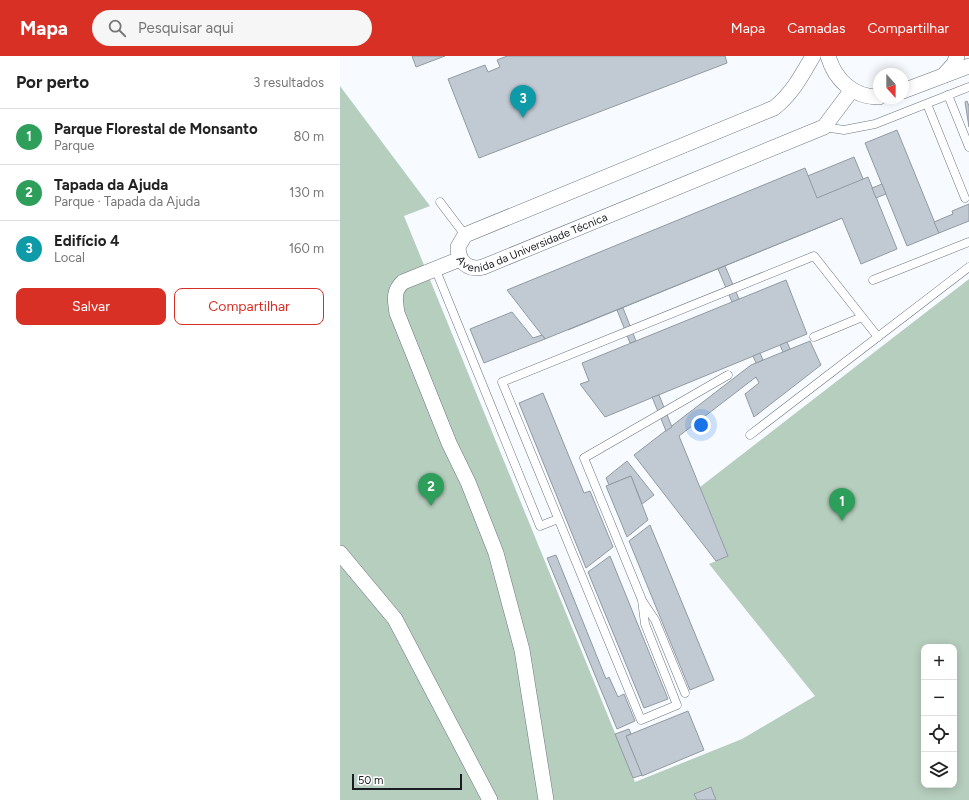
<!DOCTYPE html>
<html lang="pt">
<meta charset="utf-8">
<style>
body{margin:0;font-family:Figtree,sans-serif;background:#f6f6f6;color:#222}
.controls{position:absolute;right:12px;bottom:12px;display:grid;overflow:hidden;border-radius:8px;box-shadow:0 2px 10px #0003}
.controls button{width:36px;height:36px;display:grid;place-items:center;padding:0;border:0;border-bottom:1px solid #e0e0e0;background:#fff;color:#222;font:20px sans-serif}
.compass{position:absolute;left:533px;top:12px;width:36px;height:36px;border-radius:50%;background:#fff;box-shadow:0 2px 10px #0003;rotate:159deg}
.scale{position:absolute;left:12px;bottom:10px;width:110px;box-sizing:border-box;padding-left:4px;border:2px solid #1a1d21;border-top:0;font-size:11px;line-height:14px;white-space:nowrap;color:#1a1d21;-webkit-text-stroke:3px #fff;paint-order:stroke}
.you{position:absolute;left:361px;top:369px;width:14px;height:14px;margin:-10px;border:3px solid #fff;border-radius:50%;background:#1a73e8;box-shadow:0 0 0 6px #1a73e833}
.badge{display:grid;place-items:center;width:26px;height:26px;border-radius:50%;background:#d93025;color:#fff;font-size:13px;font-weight:700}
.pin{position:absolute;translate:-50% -33px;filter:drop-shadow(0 1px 2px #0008)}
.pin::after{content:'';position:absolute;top:21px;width:14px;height:12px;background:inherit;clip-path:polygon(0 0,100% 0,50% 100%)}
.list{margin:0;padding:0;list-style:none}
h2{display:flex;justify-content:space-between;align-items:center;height:52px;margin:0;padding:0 16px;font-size:17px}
h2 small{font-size:13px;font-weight:400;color:#767676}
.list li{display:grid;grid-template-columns:26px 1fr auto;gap:12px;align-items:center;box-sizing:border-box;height:56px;padding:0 16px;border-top:1px solid #e0e0e0}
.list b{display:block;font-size:15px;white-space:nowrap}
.list p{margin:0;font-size:13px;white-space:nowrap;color:#767676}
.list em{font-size:13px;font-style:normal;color:#767676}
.actions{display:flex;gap:8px;padding:12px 16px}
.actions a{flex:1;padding:9px 0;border:1px solid #d93025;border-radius:8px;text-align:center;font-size:14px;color:#d93025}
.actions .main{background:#d93025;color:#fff}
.icon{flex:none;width:22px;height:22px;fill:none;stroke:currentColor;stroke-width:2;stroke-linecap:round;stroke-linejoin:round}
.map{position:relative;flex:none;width:629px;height:744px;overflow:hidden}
header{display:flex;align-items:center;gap:24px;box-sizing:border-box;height:56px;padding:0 20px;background:#d93025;color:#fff}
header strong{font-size:19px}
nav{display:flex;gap:22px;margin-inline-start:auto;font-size:14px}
.search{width:280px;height:36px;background:#f6f6f6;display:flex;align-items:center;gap:10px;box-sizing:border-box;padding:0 14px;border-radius:22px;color:#767676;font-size:15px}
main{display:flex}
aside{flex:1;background:#fff}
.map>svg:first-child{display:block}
.green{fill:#b6cebe;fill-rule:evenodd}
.building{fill:#c1cad3;stroke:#919aa2}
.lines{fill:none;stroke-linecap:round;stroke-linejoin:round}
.lane-casing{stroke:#6c757d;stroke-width:9}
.street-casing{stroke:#6c757d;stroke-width:16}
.lane{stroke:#fff;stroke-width:8}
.street{stroke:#fff;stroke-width:15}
.labels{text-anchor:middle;stroke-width:3;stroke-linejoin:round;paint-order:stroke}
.street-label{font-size:11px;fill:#1a1d21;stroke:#fff}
</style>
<header>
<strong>Mapa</strong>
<div class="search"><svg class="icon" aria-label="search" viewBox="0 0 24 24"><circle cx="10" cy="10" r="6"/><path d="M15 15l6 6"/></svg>Pesquisar aqui</div>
<nav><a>Mapa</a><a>Camadas</a><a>Compartilhar</a></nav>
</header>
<main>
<aside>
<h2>Por perto<small>3 resultados</small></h2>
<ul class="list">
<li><span class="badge" style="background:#2e9e5b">1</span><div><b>Parque Florestal de Monsanto</b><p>Parque</p></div><em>80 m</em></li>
<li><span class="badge" style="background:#2e9e5b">2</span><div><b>Tapada da Ajuda</b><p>Parque · Tapada da Ajuda</p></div><em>130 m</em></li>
<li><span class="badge" style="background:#0f9aa8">3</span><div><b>Edifício 4</b><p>Local</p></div><em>160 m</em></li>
</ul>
<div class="actions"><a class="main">Salvar</a><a>Compartilhar</a></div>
</aside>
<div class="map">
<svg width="629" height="744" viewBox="0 0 629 744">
<rect width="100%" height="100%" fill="#f7fbff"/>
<path class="green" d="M0,30L90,150L64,160L295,726L402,683L475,640L369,508L388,500L360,431L629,223V744H0ZM584,591H614V729H584Z"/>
<g class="building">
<polygon points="72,0 105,0 76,11"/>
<polygon points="167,0 385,0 387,7 139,102 108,23 145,9 148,16 160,11 157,4"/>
<polygon points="627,45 629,50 629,71 625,46"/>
<polygon points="557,74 599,177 567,190 525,87"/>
<polygon points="514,101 534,149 228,274 209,226"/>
<polygon points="465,112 477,142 528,121 557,193 521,208 502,162 205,283 167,234"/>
<polygon points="542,128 546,138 536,142 532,132"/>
<polygon points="629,148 629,165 599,177 594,166 613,158 612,155"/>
<polygon points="385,210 399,243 392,246 378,213"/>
<polygon points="446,224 467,278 265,361 240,328 249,325 242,307"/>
<polygon points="283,252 296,285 290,287 277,254"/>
<polygon points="172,256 193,282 202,279 205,283 144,307 130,273"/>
<polygon points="470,285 481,309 414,361 405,338 419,327 416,321 339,380 388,500 376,505 294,399 411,309"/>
<polygon points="447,286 450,293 443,296 440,289"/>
<polygon points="420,297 423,304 416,307 413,300"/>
<polygon points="203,337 244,437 250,435 273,491 246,512 179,347"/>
<polygon points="319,339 332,371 326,375 312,341"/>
<polygon points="287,405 314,439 302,448 291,420 269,429 266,422"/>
<polygon points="291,420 308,464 287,481 266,430"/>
<polygon points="310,469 374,624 350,634 289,485"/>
<polygon points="216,499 266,623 269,621 278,641 284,638 295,665 277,673 207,502"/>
<polygon points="270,500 328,643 304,652 248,516"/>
<polygon points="348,655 364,694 302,720 286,680"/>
<polygon points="289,673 291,678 286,680 302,719 293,722 275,678"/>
<polygon points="371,731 376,744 357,744 354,738"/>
</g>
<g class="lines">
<g class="lane-casing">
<g id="lane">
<polyline points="608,39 629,91"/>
<polyline points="587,48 625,142"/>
<polyline points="484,71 504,74 535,68 629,31"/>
<polyline points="100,146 125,179"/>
<polyline points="95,212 200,470 218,463"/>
<polyline points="533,224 629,186"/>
<polyline points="474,281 522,261"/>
<polyline points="388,319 244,402 302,544 305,568 337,649 301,664 162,326 474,200 538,281"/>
<polyline points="410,379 629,211"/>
<polyline points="303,546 315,564 345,637"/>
</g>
</g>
<g class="street-casing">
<g id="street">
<path id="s1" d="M473,0C462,19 452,38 434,52L125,179L118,191C118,206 129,215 143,211L484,71L511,35"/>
<path d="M488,0C495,24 513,41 539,41"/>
<polyline points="604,19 614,8 617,0"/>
<polyline points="563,35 629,10"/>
<path d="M120,203L63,226C53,235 55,244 57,257L109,387L128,426L156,497L182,594L206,744"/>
<polyline points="0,497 55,563 150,744"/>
</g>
</g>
<use href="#lane" class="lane"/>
<use href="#street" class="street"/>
</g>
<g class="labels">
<g class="street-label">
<text dy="4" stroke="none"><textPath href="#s1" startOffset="504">Avenida da Universidade Técnica</textPath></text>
</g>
</g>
</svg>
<div class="controls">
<button>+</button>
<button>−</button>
<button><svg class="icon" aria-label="locate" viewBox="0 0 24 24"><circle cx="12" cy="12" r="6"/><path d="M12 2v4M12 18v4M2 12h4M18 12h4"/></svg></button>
<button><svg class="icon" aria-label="layers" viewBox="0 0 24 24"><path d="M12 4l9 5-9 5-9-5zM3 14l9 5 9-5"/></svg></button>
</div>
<svg class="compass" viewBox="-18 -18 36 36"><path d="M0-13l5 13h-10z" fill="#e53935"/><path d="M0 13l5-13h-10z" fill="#767676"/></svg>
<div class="scale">50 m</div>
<div class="you"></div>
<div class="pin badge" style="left:502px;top:465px;background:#2e9e5b">1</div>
<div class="pin badge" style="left:91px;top:450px;background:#2e9e5b">2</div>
<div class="pin badge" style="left:183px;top:62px;background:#0f9aa8">3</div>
</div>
</main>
